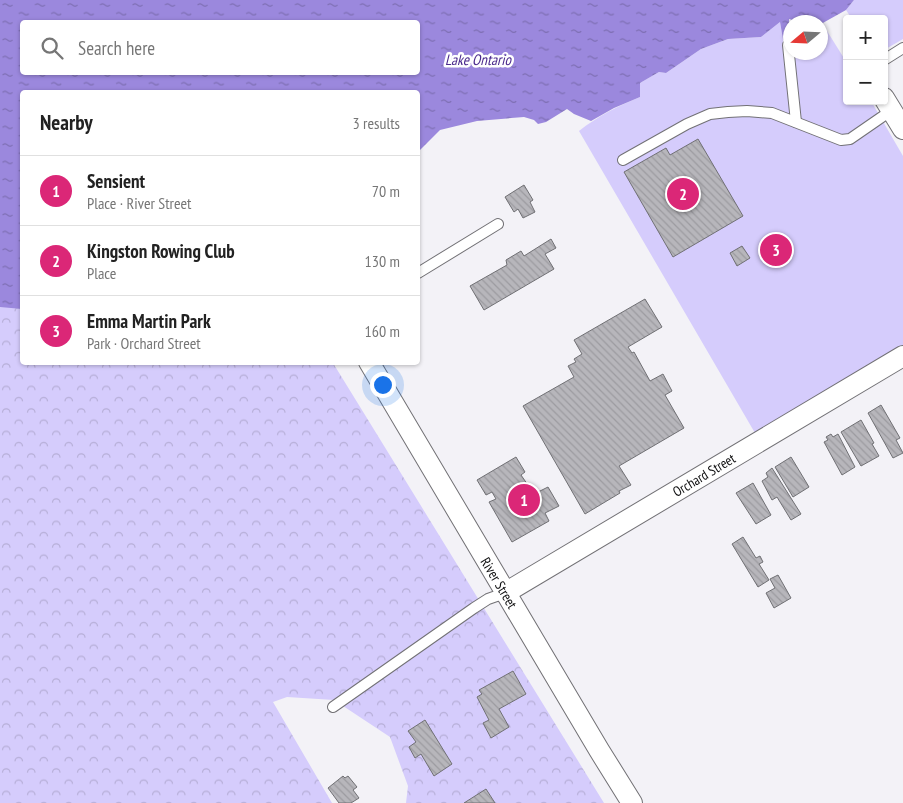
<!DOCTYPE html>
<meta charset="utf-8">
<style>
body{margin:0;font-family:"PT Sans Narrow",sans-serif;background:#f2f2f2;color:#222}
.controls{position:absolute;right:15px;top:15px;display:grid;overflow:hidden;border-radius:5px;box-shadow:0 1px 4px #0004}
.controls button{width:45px;height:45px;display:grid;place-items:center;padding:0;border:0;border-bottom:1px solid #e0e0e0;background:#fff;color:#222;font:25px sans-serif}
.compass{position:absolute;left:783px;top:15px;width:45px;height:45px;border-radius:50%;background:#fff;box-shadow:0 1px 4px #0004;rotate:251deg}
.you{position:absolute;left:382px;top:384px;width:18px;height:18px;margin:-12px;border:4px solid #fff;border-radius:50%;background:#1a73e8;box-shadow:0 0 0 8px #1a73e833}
.badge{display:grid;place-items:center;width:32px;height:32px;border-radius:50%;background:#db2777;color:#fff;font-size:16px;font-weight:700}
.pin{position:absolute;translate:-50% -50%;border:2px solid #fff;box-shadow:0 1px 5px #0006}
.list{margin:0;padding:0;list-style:none}
h2{display:flex;justify-content:space-between;align-items:center;height:65px;margin:0;padding:0 20px;font-size:21px}
h2 small{font-size:16px;font-weight:400;color:#767676}
.list li{display:grid;grid-template-columns:32px 1fr auto;gap:15px;align-items:center;box-sizing:border-box;height:70px;padding:0 20px;border-top:1px solid #e0e0e0}
.list b{display:block;font-size:19px;white-space:nowrap}
.list p{margin:0;font-size:16px;white-space:nowrap;color:#767676}
.list em{font-size:16px;font-style:normal;color:#767676}
.icon{flex:none;width:28px;height:28px;fill:none;stroke:currentColor;stroke-width:2;stroke-linecap:round;stroke-linejoin:round}
.map{position:relative;flex:none;width:903px;height:803px;overflow:hidden}
.search{position:absolute;background:#fff;box-shadow:0 1px 4px #0004;left:20px;top:20px;width:400px;height:55px;display:flex;align-items:center;gap:12px;box-sizing:border-box;padding:0 18px;border-radius:5px;color:#767676;font-size:19px}
.panel{position:absolute;background:#fff;box-shadow:0 1px 4px #0004;left:20px;top:90px;width:400px;height:275px;border-radius:5px}
.map>svg:first-child{display:block}
.forest{fill:url(#forest-crowns)}
.park{fill:#d5ccfc}
.water{fill:url(#water-ripples);fill-rule:evenodd}
.building{fill:url(#building-back-hatch);stroke:#707074}
.lines{fill:none;stroke-linecap:round;stroke-linejoin:round}
.lane-casing{stroke:#727175;stroke-width:12}
.street-casing{stroke:#727175;stroke-width:22}
.lane{stroke:#fff;stroke-width:10}
.street{stroke:#fff;stroke-width:20}
.labels{text-anchor:middle;stroke-width:5;stroke-linejoin:round;paint-order:stroke}
.street-label{font-size:14px;fill:#0d0d0e;stroke:#fff}
.water-label{font-size:15px;font-style:italic;fill:#4a298c;stroke:#fff}
</style>
<div class="map">
<svg width="903" height="803" viewBox="0 0 903 803">
<defs>
<pattern id="forest-crowns" width="20" height="18" patternUnits="userSpaceOnUse" patternTransform="scale(1.25)"><rect width="20" height="18" fill="#d5ccfc"/><path d="M2 6a3 3 0 1 1 6 0M12 15a3 3 0 1 1 6 0" fill="none" stroke="#b6aed7"/></pattern>
<pattern id="water-ripples" width="26" height="14" patternUnits="userSpaceOnUse" patternTransform="scale(1.25)"><rect width="26" height="14" fill="#9b88dd"/><path d="M2 4q2-2 4 0t4 0M15 11q2-2 4 0t4 0" fill="none" stroke="#7d6eb2"/></pattern>
<pattern id="building-back-hatch" width="6" height="6" patternUnits="userSpaceOnUse" patternTransform="scale(1.25)"><rect width="6" height="6" fill="#b7b6bb"/><path d="M-1 5l2 2M0 0l6 6M5-1l2 2" fill="none" stroke="#9c9ba0"/></pattern>
</defs>
<rect width="100%" height="100%" fill="#f3f2f7"/>
<polygon class="forest" points="0,290 22,293 22,362 333,363 604,803 406,803 408,786 390,737 334,700 287,697 273,702 332,803 0,803"/>
<g class="park">
<polygon points="854,0 903,0 903,39 884,50 884,19 852,19 846,10"/>
<path d="M780,22L784,45L790,52H820L822,23L847,63V101H871L903,156V345L755,433L579,131C598,116 618,106 640,97V83L659,72L666,73L701,49L728,39L761,37Z"/>
</g>
<path class="water" d="M0,0H854L846,10L821,24L820,22H799L789,19L790,44L784,45L780,22L761,37L728,39L701,49L666,73L659,72L640,83V97L614,108L591,121L574,114L567,109L546,122L538,124L534,120L524,117L477,121L440,130L418,152V92H22V309L0,307ZM22,22H418V72H22Z"/>
<g class="building">
<polygon points="698,139 743,216 673,257 624,172 666,148 670,155"/>
<polygon points="524,185 533,200 530,202 535,212 523,218 518,209 514,212 505,197"/>
<polygon points="551,239 556,248 545,254 554,269 484,310 470,286 507,265 506,260 521,251 524,256"/>
<polygon points="742,246 750,258 737,266 730,253"/>
<polygon points="645,299 662,327 628,347 632,353 634,352 650,381 663,374 672,391 665,395 684,428 619,466 631,485 619,491 620,493 585,514 523,406 574,377 568,366 576,362 574,359 582,354 574,340"/>
<polygon points="881,405 900,438 896,440 903,453 893,458 868,413"/>
<polygon points="861,420 874,443 872,444 879,456 861,466 841,432"/>
<polygon points="831,434 833,437 838,434 855,467 842,475 824,442 828,440 826,437"/>
<polygon points="516,457 525,472 521,475 534,494 548,487 559,506 545,513 549,521 512,542 489,502 496,499 492,492 486,495 477,480"/>
<polygon points="791,457 809,487 793,497 775,467"/>
<polygon points="772,468 801,514 791,520 777,497 772,500 762,481 768,477 766,473"/>
<polygon points="753,483 771,515 756,524 736,493"/>
<polygon points="743,537 756,558 760,556 763,562 759,564 769,580 758,587 732,544"/>
<polygon points="778,575 791,598 774,608 766,593 775,588 770,579"/>
<polygon points="513,671 526,694 499,709 509,727 491,738 483,723 489,720 477,697 482,694 479,690"/>
<polygon points="425,720 452,764 434,776 421,754 415,758 409,747 416,742 408,731"/>
<polygon points="343,776 345,778 348,776 357,787 353,790 359,798 351,803 339,803 328,788"/>
<polygon points="486,789 495,803 464,803"/>
</g>
<g class="lines">
<g class="lane-casing">
<g id="lane">
<polyline points="788,45 796,122"/>
<polyline points="884,60 903,48"/>
<polyline points="623,160 687,124 710,114 728,112 747,111 772,113 841,140 850,139 892,110"/>
<polyline points="418,273 498,224"/>
<polyline points="333,707 474,608 488,599 505,593"/>
</g>
</g>
<g class="street-casing">
<g id="street">
<polyline points="884,98 903,129"/>
<polyline points="369,362 599,750 632,803"/>
<polyline points="505,593 903,356"/>
</g>
</g>
<use href="#lane" class="lane"/>
<use href="#street" class="street"/>
</g>
<g class="labels">
<g class="street-label">
<text transform="translate(704 475) rotate(-31)" y="5">Orchard Street</text>
<text transform="translate(499 583) rotate(59)" y="5">River Street</text>
</g>
<g class="water-label">
<text x="478" y="65">Lake Ontario</text>
</g>
</g>
</svg>
<div class="controls">
<button>+</button>
<button>−</button>
</div>
<svg class="compass" viewBox="-18 -18 36 36"><path d="M0-13l5 13h-10z" fill="#e53935"/><path d="M0 13l5-13h-10z" fill="#767676"/></svg>
<div class="you"></div>
<div class="pin badge" style="left:524px;top:500px">1</div>
<div class="pin badge" style="left:683px;top:194px">2</div>
<div class="pin badge" style="left:776px;top:250px">3</div>
<div class="search"><svg class="icon" aria-label="search" viewBox="0 0 24 24"><circle cx="10" cy="10" r="6"/><path d="M15 15l6 6"/></svg>Search here</div>
<section class="panel">
<h2>Nearby<small>3 results</small></h2>
<ul class="list">
<li><span class="badge">1</span><div><b>Sensient</b><p>Place · River Street</p></div><em>70 m</em></li>
<li><span class="badge">2</span><div><b>Kingston Rowing Club</b><p>Place</p></div><em>130 m</em></li>
<li><span class="badge">3</span><div><b>Emma Martin Park</b><p>Park · Orchard Street</p></div><em>160 m</em></li>
</ul>
</section>
</div>
